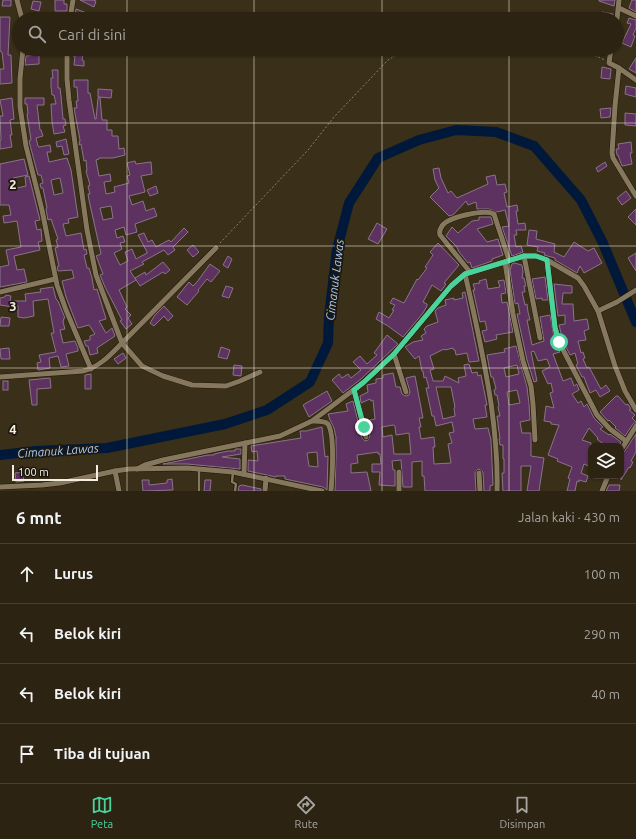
<!DOCTYPE html>
<html lang="id">
<meta charset="utf-8">
<style>
body{margin:0;font-family:Ubuntu,sans-serif;background:#342b1b;color:#f1f3f6}
.controls{position:absolute;right:12px;bottom:12px;display:grid;overflow:hidden;border-radius:8px;box-shadow:0 1px 3px #0004}
.controls button{width:36px;height:36px;display:grid;place-items:center;padding:0;border:0;border-bottom:1px solid #484032;background:#2c2312;color:#f1f3f6;font:20px sans-serif}
.scale{position:absolute;left:12px;bottom:10px;width:86px;box-sizing:border-box;padding-left:4px;border:2px solid #f6efe1;border-top:0;font-size:11px;line-height:14px;white-space:nowrap;color:#f6efe1;-webkit-text-stroke:3px #1d180e;paint-order:stroke}
.stop{position:absolute;width:12px;height:12px;margin:-9px;border:3px solid #49d49d;border-radius:50%;background:#fff}
.stop.end{background:#49d49d;border-color:#fff;box-shadow:0 1px 4px #0008}
.list{margin:0;padding:0;list-style:none}
h2{display:flex;justify-content:space-between;align-items:center;height:52px;margin:0;padding:0 16px;font-size:17px}
h2 small{font-size:13px;font-weight:400;color:#a6a49f}
.list li{display:grid;grid-template-columns:26px 1fr auto;gap:12px;align-items:center;box-sizing:border-box;height:60px;padding:0 16px;border-top:1px solid #484032}
.list b{display:block;font-size:15px;white-space:nowrap}
.list em{font-size:13px;font-style:normal;color:#a6a49f}
.icon{flex:none;width:22px;height:22px;fill:none;stroke:currentColor;stroke-width:2;stroke-linecap:round;stroke-linejoin:round}
.map{position:relative;flex:none;width:636px;height:491px;overflow:hidden}
.search{position:absolute;background:#2c2312;box-shadow:0 1px 3px #0004;left:12px;right:12px;top:12px;height:44px;display:flex;align-items:center;gap:10px;box-sizing:border-box;padding:0 14px;border-radius:22px;color:#a6a49f;font-size:15px}
.sheet{height:292px;background:#2c2312}
nav{display:flex;justify-content:space-around;align-items:center;box-sizing:border-box;height:56px;border-top:1px solid #484032;background:#2c2312;font-size:11px;color:#a6a49f}
nav a{display:grid;justify-items:center;gap:2px}
nav .on{color:#49d49d}
.map>svg:first-child{display:block}
.lines{fill:none;stroke-linecap:round;stroke-linejoin:round}
.river{stroke:#00193a;stroke-width:10}
.building{fill:#5e3260;stroke:#897489;fill-rule:evenodd}
.service-casing{stroke:#211602;stroke-width:4}
.minor-casing{stroke:#211602;stroke-width:6}
.path{stroke:#8d8370;stroke-width:1;stroke-dasharray:2 2;stroke-linecap:butt}
.service{stroke:#86785f;stroke-width:2.5}
.minor{stroke:#86785f;stroke-width:5}
.route{stroke:#49d49d;stroke-width:5}
.grid{fill:none;stroke:#f6efe1;stroke-width:1;stroke-opacity:0.55}
.labels{text-anchor:middle;stroke-width:3.5;stroke-linejoin:round;paint-order:stroke}
.water-label{font-size:12px;font-style:italic;fill:#aacbf8;stroke:#1d180e}
.grid-label{font-size:13px;text-anchor:middle;font-weight:bold;fill:#f6efe1;stroke:#1d180e;stroke-width:3.5;stroke-linejoin:round;paint-order:stroke}
</style>
<div class="map">
<svg width="636" height="491" viewBox="0 0 636 491">
<rect width="100%" height="100%" fill="#3a2f18"/>
<g class="lines">
<polyline class="river" points="0,455 36,451 107,448 225,424 267,410 310,382 328,343 329,316 337,249 349,203 378,158 419,140 456,130 496,132 534,146 581,200 602,241 636,322"/>
</g>
<g class="building">
<polygon points="3,0 11,0 11,6 2,6"/>
<polygon points="55,0 64,0 64,4 67,4 67,11 55,11"/>
<polygon points="80,0 93,0 96,1 94,7"/>
<polygon points="599,0 615,0 614,6 599,1"/>
<polygon points="632,0 636,0 636,12 629,8"/>
<polygon points="33,1 41,2 39,11 31,9"/>
<polygon points="76,9 84,12 99,19 79,19 74,18"/>
<polygon points="602,12 613,14 612,19 600,19"/>
<polygon points="0,17 10,17 8,55 11,55 12,83 0,84 0,69 4,69 2,52 0,51"/>
<polygon points="629,18 636,20 636,28 633,35 635,36 631,47 622,43 631,24 627,23"/>
<polygon points="75,49 84,49 82,60 84,61 84,66 74,65 75,56 73,56"/>
<polygon points="39,55 39,64 25,65 26,56"/>
<polygon points="636,58 636,73 629,69"/>
<polygon points="602,67 611,69 610,79 601,78"/>
<polygon points="52,70 58,70 58,88 60,88 61,96 63,119 65,119 66,125 63,126 65,132 54,134 52,122 51,104 56,104 54,95 52,95 51,86 51,78 53,78"/>
<path d="M74,80H88V93H90L95,119H96L98,98L100,97L102,120H107V130H112V136H118L119,149L124,148L125,155L113,158H99V159L96,160L99,176L110,174L111,181L104,182L106,194L115,192L114,187L129,183L127,176L130,175L127,163L135,161L136,164L151,162L152,174L141,176L145,192L129,196L132,205L143,201L146,211L154,208L157,216L135,224L137,232L126,235L124,227L115,230L117,238L123,236L125,242L120,243L122,249L114,253L120,265L128,261L125,252L132,249L136,259L147,253V252L138,235L144,233L148,242L152,240L156,247L169,240L171,242L184,228L188,232L173,247L175,250L168,255L164,250L142,262L144,264L130,271L136,280L119,290L127,307L125,309L131,315L128,318L132,324L126,329L120,321L122,320L105,287L100,275L103,274L97,258L96,256L101,254L89,200L88,194H90L88,186L90,185L86,171H87L86,160L84,161L81,144L79,145L80,140L74,108H77L76,101H78L77,87H74ZM111,206L113,218L103,220L100,208Z"/>
<polygon points="626,86 636,88 636,97 625,94"/>
<polygon points="98,89 112,90 111,98 98,97"/>
<polygon points="12,98 14,119 10,120 12,135 10,135 12,147 0,149 0,141 1,140 0,116 3,116 0,100"/>
<path d="M25,98H44V105H37L40,130H41L43,136L36,138L38,146L39,147L50,145L51,152H47L49,162L67,158L71,170L78,217L68,219L69,223L63,224L66,236L81,233L84,250L86,249L87,254L84,255L87,268H89L92,278L94,290L97,289L106,319L99,321L106,333L112,328L115,336L97,348L98,353L90,355L88,346H86L84,341L90,340V336L95,334L89,325L78,328L66,297L62,281L74,278L72,270L58,271L57,267L59,266L55,248L58,247L56,240L58,239L51,219L48,220L46,209L47,208L43,188H41L40,184L43,183L41,175H38L35,164L29,141L31,140L27,114H28L27,104H25ZM60,178L63,193L54,195L51,180Z"/>
<polygon points="611,108 610,117 601,118 600,109"/>
<polygon points="625,113 636,114 636,126 625,125"/>
<polygon points="66,139 69,154 64,155 62,146 57,147 56,142"/>
<polygon points="631,142 632,153 630,153 632,164 622,166 618,155 617,155 616,149 619,149 618,144"/>
<polygon points="24,159 28,175 13,178 15,187 17,187 17,188 26,186 25,177 29,176 40,220 35,221 37,230 41,229 42,241 38,242 40,250 14,256 17,270 24,269 27,282 0,287 0,267 9,265 6,250 21,247 17,221 4,223 3,216 11,215 9,205 0,205 0,164"/>
<polygon points="605,162 607,166 598,172 596,168"/>
<polygon points="439,168 441,178 448,193 451,191 457,198 488,184 486,177 495,175 497,185 505,184 507,192 504,193 507,207 517,205 518,211 516,211 518,224 525,223 526,230 516,230 517,235 514,235 516,247 521,246 523,252 512,256 502,227 509,226 505,210 497,212 489,209 477,209 476,202 468,205 466,201 453,215 449,216 430,197 439,188 435,180 433,169"/>
<polygon points="156,186 158,193 150,196 147,190"/>
<polygon points="626,191 631,198 622,205 617,198"/>
<polygon points="636,209 636,225 628,217"/>
<polygon points="479,217 491,217 493,224 477,229 487,242 498,239 503,255 492,259 492,261 472,268 470,262 468,263 459,252 457,247 446,236 452,227 458,233 472,221 479,220"/>
<polygon points="377,223 387,229 378,244 368,239"/>
<polygon points="529,230 537,231 536,239 555,244 554,252 564,257 574,242 588,251 594,248 602,263 584,273 580,266 577,273 555,260 555,258 544,255 545,253 537,251 538,247 527,245"/>
<polygon points="438,243 459,265 444,283 446,284 441,291 432,285 423,302 427,304 427,306 423,313 403,337 388,326 376,319 379,312 389,318 394,310 392,310 395,305 390,303 393,298 404,303 417,279 418,280 427,268 425,267 433,255 430,252"/>
<polygon points="193,245 199,252 193,257 187,250"/>
<polygon points="636,253 636,271 628,258"/>
<polygon points="228,256 232,259 228,268 223,265"/>
<polygon points="163,262 170,270 165,274 163,272 140,286 135,278 145,272 146,275"/>
<polygon points="514,263 522,265 523,272 522,278 524,278 526,286 524,286 525,292 522,292 525,305 527,304 528,312 530,320 527,320 532,345 544,341 540,317 550,315 555,343 560,352 553,354 563,381 571,378 574,386 577,384 579,390 572,394 578,403 581,401 584,407 587,404 594,418 603,427 600,429 609,435 610,434 621,442 619,446 606,446 597,439 598,438 589,428 582,440 591,443 591,467 584,464 581,473 588,476 586,482 579,480 579,482 577,481 575,491 567,491 570,479 568,478 572,467 557,461 558,459 548,455 559,425 551,424 551,422 544,421 546,406 554,408 550,393 553,392 551,383 548,384 542,371 550,367 547,359 538,361 534,351 531,352 537,381 534,382 527,360 517,314 520,314 518,303 515,304 510,270 512,264"/>
<polygon points="210,264 220,271 211,282 207,279 198,290 199,291 187,305 177,297 189,282 193,286 197,282"/>
<polygon points="545,277 548,300 542,300 542,298 536,299 532,279"/>
<polygon points="486,279 488,289 500,287 498,281 504,280 506,293 501,294 502,303 507,302 513,332 496,335 497,339 485,342 482,331 487,330 485,321 480,322 473,290 475,290 473,284 480,283 479,281"/>
<polygon points="554,284 572,286 572,293 563,293 562,304 573,304 574,321 587,319 589,329 584,331 586,340 578,341 581,353 583,352 585,358 583,359 587,368 589,367 601,389 606,385 610,391 600,397 596,390 590,393 584,377 582,377 576,365 578,364 575,353 570,355 563,341 559,325 565,324 565,315 558,316"/>
<polygon points="226,286 233,288 229,298 222,296"/>
<polygon points="53,287 56,299 58,301 65,318 64,318 63,322 65,329 60,330 63,343 75,341 78,348 78,351 66,354 69,366 61,367 58,356 49,358 50,368 38,370 37,363 41,362 39,355 56,352 51,333 54,333 48,299 33,301 34,316 24,318 18,317 18,306 13,307 0,305 0,298 5,297 6,295 11,296 10,301 26,301 25,294 41,292 40,289"/>
<path d="M465,292L479,361L469,362L467,353L456,355L455,350H454L453,348L445,350L444,349L430,356L434,369L430,370L433,381H443L445,376L459,383L458,378L466,376L464,365L469,364L472,373L477,372L478,376L481,375L487,405H485L487,417L473,419L475,429L488,428L491,440L493,485L490,486V491H484L483,472L479,469L477,470L475,473L476,491H425L424,476H422V461L412,462V487H403L401,460L392,461L393,470H395V486L379,485L380,472H372V464H381L380,454H378V452L357,455L358,463L351,464V473L367,472L371,491H335L336,457V437L334,428L330,420L328,414L348,411L346,404L353,401L362,438L365,441L368,440L370,436L366,421L375,419L373,400L371,401L370,399L361,403L360,396L368,392L367,385L376,383V379L383,378V375L393,373L396,387H400L402,394L406,396L409,395L410,392L406,378L415,376L423,418H419L421,427H419L421,439L434,437L435,447H433L434,464L451,463L448,444L452,443L449,433L454,432L452,422L436,426L434,416H432L428,397L426,388H429L426,377L424,378L423,371H422L419,356L415,359L405,347L413,342L423,340L421,336L426,333L424,329L427,326L438,322L435,311L438,308L446,305L445,300L454,298V300L463,298L462,293ZM436,387H451L455,407L454,408L455,416L443,419ZM393,425L395,426L396,435L409,433L411,454H394L392,435L383,437L382,427Z"/>
<polygon points="164,306 173,316 168,321 164,316 154,326 150,323 155,315"/>
<polygon points="1,317 10,318 9,326 0,326"/>
<polygon points="387,335 398,344 361,379 343,393 332,380 339,374 342,378 348,374 351,378 361,370 353,362 360,356 367,364 377,355 374,353"/>
<path d="M516,346L527,387L529,404L530,420L520,422L522,433H531V456L544,458L539,491H527L531,466H521V491H503L502,473H504V459H503V445H500L499,439H500L497,416H500L498,407L499,406L497,395H495L494,390L496,389L493,377H491L487,355L505,352L504,349ZM517,365L519,374L506,377L504,368ZM517,390L520,403L509,405L507,392Z"/>
<polygon points="221,347 230,350 227,359 218,357"/>
<polygon points="9,348 10,359 1,359 0,349"/>
<polygon points="123,353 126,358 118,364 114,359"/>
<polygon points="234,365 242,366 241,376 233,375"/>
<polygon points="91,374 91,389 85,389 85,375"/>
<polygon points="50,378 51,388 37,389 37,405 32,405 29,380"/>
<rect x="3" y="381" width="5" height="9"/>
<polygon points="327,391 332,401 309,417 303,405"/>
<polygon points="616,396 618,396 626,405 628,404 631,409 629,410 635,415 632,418 636,422 633,424 625,436 615,428 616,427 609,420 608,421 600,412"/>
<path d="M322,427L325,457L328,456L327,490L323,487L285,479V476H276V477L248,471V460L258,461L257,451L252,452L251,446L301,438L300,431H306ZM317,452L318,467L309,466L307,453Z"/>
<polygon points="636,434 636,452 631,461 633,462 630,468 629,467 621,480 621,454 624,452"/>
<polygon points="235,449 241,449 241,454 222,457 240,459 240,469 187,464 163,464 208,455 214,455 214,454 228,451 235,451"/>
<polygon points="22,472 24,481 16,482 15,473"/>
<polygon points="172,479 173,490 143,491 142,480 149,480 149,485 167,483 167,480"/>
<polygon points="205,480 211,480 210,491 204,491"/>
<polygon points="242,485 261,489 261,491 238,491 239,486"/>
<polygon points="609,485 620,485 619,491 606,491"/>
</g>
<g class="lines">
<g class="service-casing">
<g id="service">
<polyline points="233,472 232,482 236,484 235,491"/>
<polyline points="199,491 199,470"/>
</g>
</g>
<g class="minor-casing">
<g id="minor">
<polyline points="17,0 22,19"/>
<polyline points="619,8 636,16"/>
<polyline points="70,19 73,0"/>
<polyline points="617,19 619,0"/>
<polyline points="23,49 20,79 20,107 26,146 42,210 57,285 66,310 91,369"/>
<polyline points="67,49 67,79 69,100 87,230 96,275 122,343 142,366 163,376 192,385 226,386 240,381 260,372"/>
<polyline points="611,49 609,63 619,68 636,80"/>
<polyline points="619,68 615,106 612,153 613,158 636,196"/>
<polyline points="524,256 540,338"/>
<polyline points="547,260 555,327 559,342 597,415 610,429 626,441"/>
<polyline points="505,262 513,314 523,361 531,386 533,404 535,440"/>
<path d="M470,272L440,235C439,232 440,229 442,226C448,217 484,209 494,214L509,260"/>
<path d="M465,274C475,317 484,359 491,403C495,432 498,461 497,491"/>
<polyline points="0,292 55,279"/>
<polyline points="598,311 617,302 636,290"/>
<polyline points="394,354 406,392"/>
<path d="M0,377L83,371C100,367 111,354 122,343L216,248"/>
<polyline points="354,390 366,437"/>
<path d="M313,421C317,421 325,421 328,424C335,435 332,478 331,491"/>
<polyline points="621,450 636,426"/>
<polyline points="137,469 145,465 163,460 280,436 312,421 364,382 394,354 451,286 465,274 524,256 536,256 547,260 578,278 584,286 598,311 615,366 625,391 636,410"/>
<polyline points="115,471 119,491"/>
<polyline points="479,473 480,491"/>
<polyline points="244,474 245,443"/>
<polyline points="0,487 42,485 60,483 115,471 129,469 187,468 233,472 322,491"/>
<polyline points="265,491 266,478"/>
<polyline points="399,491 399,472"/>
<polyline points="602,491 608,476"/>
</g>
</g>
<g class="path">
<polyline points="580,49 605,60"/>
<polyline points="220,243 308,150 334,117 388,60 406,49"/>
</g>
<use href="#service" class="service"/>
<use href="#minor" class="minor"/>
</g>
<g class="lines">
<polyline class="route" points="364,427 354,390 364,382 394,354 451,286 465,274 524,256 536,256 547,260 555,328 559,342"/>
</g>
<path class="grid" d="M127,0V19M254,0V19M382,0V19M509,0V19M127,49V491M254,49V491M382,49V491M509,49V491M0,123H636M0,246H636M0,368H636"/>
<g class="labels">
<g class="water-label">
<text transform="translate(335 280) rotate(-83)" y="4">Cimanuk Lawas</text>
<text transform="translate(58 451) rotate(-4)" y="4">Cimanuk Lawas</text>
</g>
</g>
<g class="grid-label">
<text x="13" y="189">2</text>
<text x="13" y="311">3</text>
<text x="13" y="434">4</text>
</g>
</svg>
<div class="controls">
<button><svg class="icon" aria-label="layers" viewBox="0 0 24 24"><path d="M12 4l9 5-9 5-9-5zM3 14l9 5 9-5"/></svg></button>
</div>
<div class="scale">100 m</div>
<div class="stop" style="left:559px;top:342px"></div>
<div class="stop end" style="left:364px;top:427px"></div>
<div class="search"><svg class="icon" aria-label="search" viewBox="0 0 24 24"><circle cx="10" cy="10" r="6"/><path d="M15 15l6 6"/></svg>Cari di sini</div>
</div>
<section class="sheet">
<h2>6 mnt<small>Jalan kaki · 430 m</small></h2>
<ul class="list">
<li><svg class="icon" aria-label="ahead" viewBox="0 0 24 24"><path d="M12 20V5M6 11l6-6 6 6"/></svg><div><b>Lurus</b></div><em>100 m</em></li>
<li><svg class="icon" aria-label="left" viewBox="0 0 24 24"><path d="M17 20v-9H6M10 6l-5 5 5 5"/></svg><div><b>Belok kiri</b></div><em>290 m</em></li>
<li><svg class="icon" aria-label="left" viewBox="0 0 24 24"><path d="M17 20v-9H6M10 6l-5 5 5 5"/></svg><div><b>Belok kiri</b></div><em>40 m</em></li>
<li><svg class="icon" aria-label="arrive" viewBox="0 0 24 24"><path d="M6 21V4h12l-3 4 3 4H6"/></svg><div><b>Tiba di tujuan</b></div></li>
</ul>
</section>
<nav>
<a class="on"><svg class="icon" aria-label="map" viewBox="0 0 24 24"><path d="M3 6l6-2 6 2 6-2v14l-6 2-6-2-6 2zM9 4v14M15 6v14"/></svg>Peta</a>
<a><svg class="icon" aria-label="directions" viewBox="0 0 24 24"><path d="M12 3l9 9-9 9-9-9zM9 14v-3h6M13 9l2 2-2 2"/></svg>Rute</a>
<a><svg class="icon" aria-label="saved" viewBox="0 0 24 24"><path d="M7 4h10v16l-5-4-5 4z"/></svg>Disimpan</a>
</nav>
